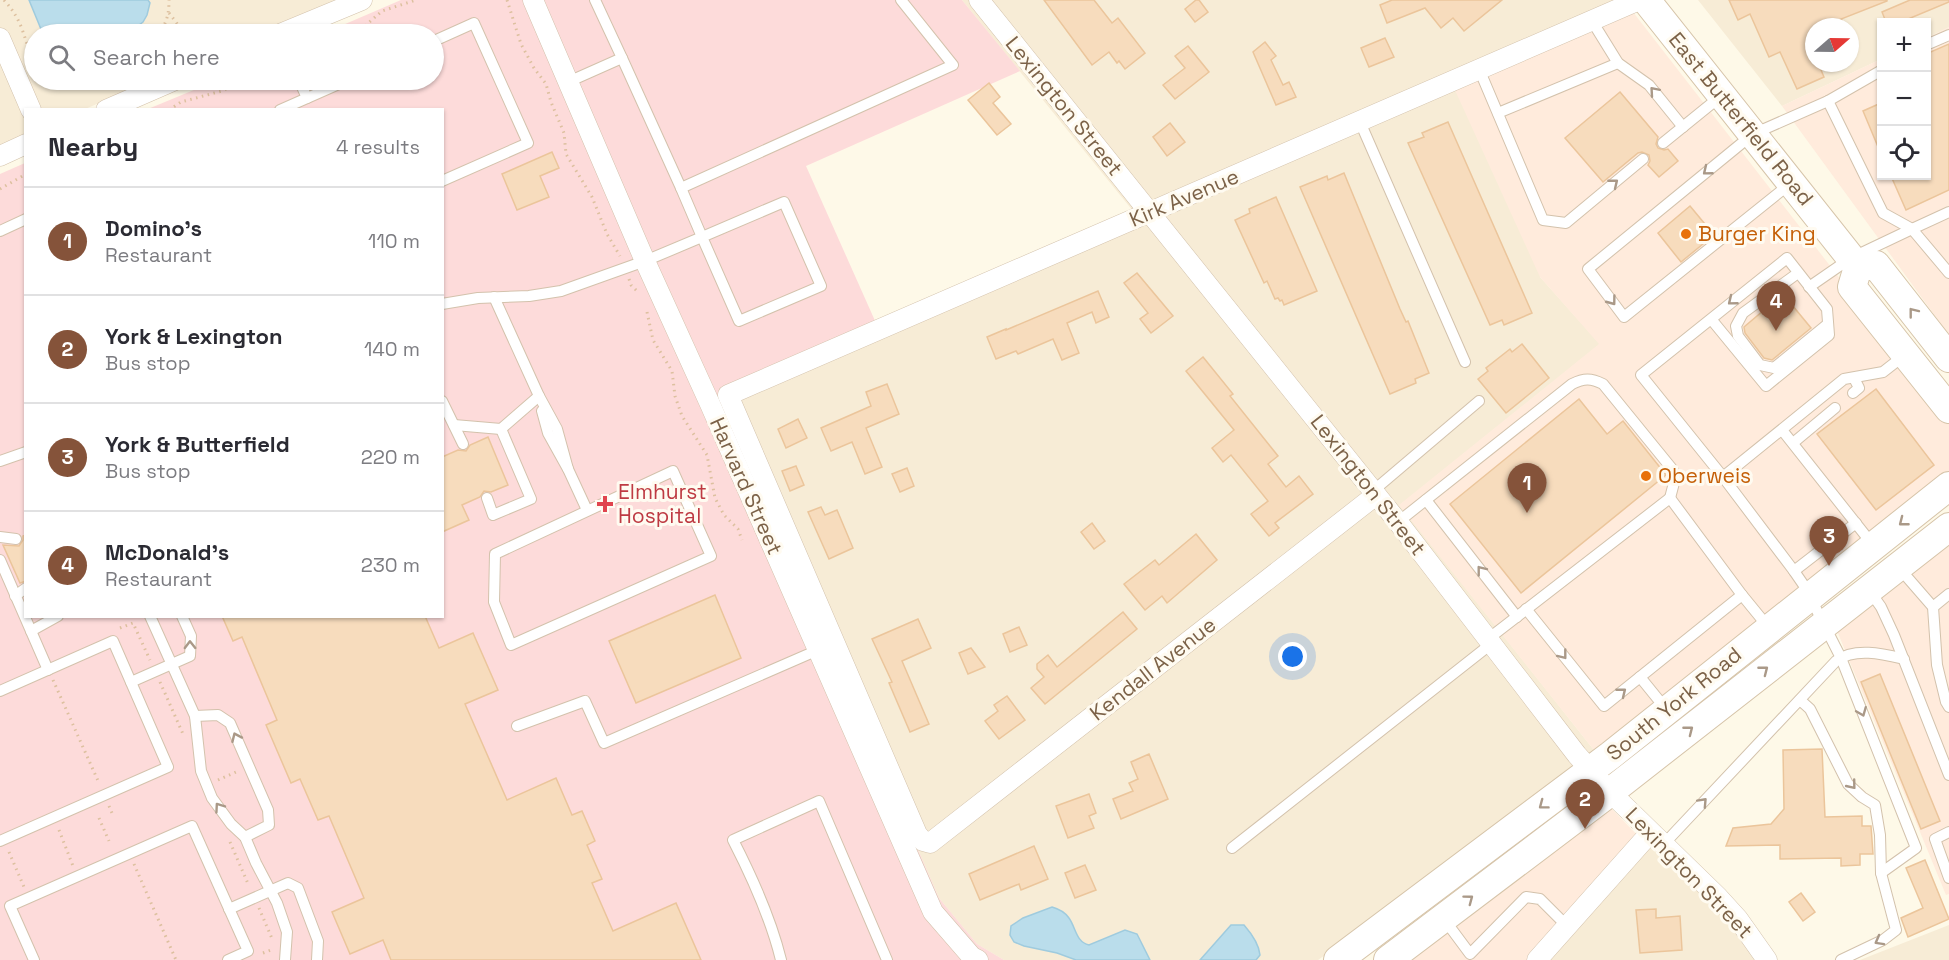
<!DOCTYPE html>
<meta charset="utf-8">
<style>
body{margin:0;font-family:"Space Grotesk",sans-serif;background:#f7f7f7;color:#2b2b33}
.controls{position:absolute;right:18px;top:18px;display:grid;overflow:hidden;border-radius:0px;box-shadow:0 2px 4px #0004}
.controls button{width:54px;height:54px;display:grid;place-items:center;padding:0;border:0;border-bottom:2px solid #e1e1e2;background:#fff;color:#2b2b33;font:30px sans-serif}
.compass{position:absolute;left:1805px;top:18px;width:54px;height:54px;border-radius:50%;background:#fff;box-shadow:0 2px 4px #0004;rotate:70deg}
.you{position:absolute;left:1293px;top:657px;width:21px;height:21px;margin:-15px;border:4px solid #fff;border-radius:50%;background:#1a73e8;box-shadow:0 0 0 9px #1a73e833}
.badge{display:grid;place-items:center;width:39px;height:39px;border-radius:50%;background:#85533a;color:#fff;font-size:20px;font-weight:700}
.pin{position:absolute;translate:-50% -50px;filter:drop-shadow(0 2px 3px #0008)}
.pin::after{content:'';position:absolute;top:32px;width:21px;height:18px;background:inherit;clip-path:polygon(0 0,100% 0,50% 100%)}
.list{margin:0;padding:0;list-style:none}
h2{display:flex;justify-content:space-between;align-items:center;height:78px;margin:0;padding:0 24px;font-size:26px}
h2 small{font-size:20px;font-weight:400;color:#7c7c81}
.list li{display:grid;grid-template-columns:39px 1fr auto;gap:18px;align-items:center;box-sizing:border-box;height:108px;padding:0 24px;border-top:2px solid #e1e1e2}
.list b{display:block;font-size:22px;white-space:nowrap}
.list p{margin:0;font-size:20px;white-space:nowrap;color:#7c7c81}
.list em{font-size:20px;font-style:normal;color:#7c7c81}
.icon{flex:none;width:33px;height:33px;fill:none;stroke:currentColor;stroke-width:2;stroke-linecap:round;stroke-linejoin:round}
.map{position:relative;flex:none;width:1949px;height:960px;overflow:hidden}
.search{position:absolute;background:#fff;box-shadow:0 2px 4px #0004;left:24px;top:24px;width:420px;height:66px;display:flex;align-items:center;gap:15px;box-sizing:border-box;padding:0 21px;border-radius:33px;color:#7c7c81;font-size:22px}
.panel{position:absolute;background:#fff;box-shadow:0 2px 4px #0004;left:24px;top:108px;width:420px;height:510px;border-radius:0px}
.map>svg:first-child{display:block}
.residential{fill:#f7ecd6;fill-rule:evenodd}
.commercial{fill:#ffebdc}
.medical{fill:#fddbda}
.water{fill:#baddeb;stroke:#9fcbde;stroke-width:1.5}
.building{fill:#f7dcbd;stroke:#ebc59b;stroke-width:1.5}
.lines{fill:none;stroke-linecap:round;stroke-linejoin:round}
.service-casing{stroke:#d3c2ac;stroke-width:12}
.minor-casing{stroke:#d3c2ac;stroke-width:21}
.secondary-casing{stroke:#d6c4a9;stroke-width:30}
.path{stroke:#ddc09f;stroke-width:3;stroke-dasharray:1.5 4.5;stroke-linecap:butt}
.service{stroke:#fff;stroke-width:10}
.minor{stroke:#fff;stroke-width:20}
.secondary{stroke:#fff;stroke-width:28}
.oneway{stroke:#a98}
.food-dot{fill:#e8710a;stroke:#fffbf1;stroke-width:2}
.health-dot{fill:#e0444e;stroke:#fffbf1;stroke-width:2}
.labels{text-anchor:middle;stroke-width:6;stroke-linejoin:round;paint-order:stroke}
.street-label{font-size:21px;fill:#7c6248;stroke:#fffbf1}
.food-label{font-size:21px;fill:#c56008;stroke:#fffbf1;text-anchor:start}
.health-label{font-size:21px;fill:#be3a42;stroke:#fffbf1;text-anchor:start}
</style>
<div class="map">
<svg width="1949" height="960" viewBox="0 0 1949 960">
<rect width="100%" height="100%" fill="#fef9e8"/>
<g class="residential">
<polygon points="0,0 336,0 257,34 34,34 34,80 154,80 85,109 26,110 25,136 0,147"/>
<polygon points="962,0 1629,0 1540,277 1600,344 1400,505 1601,759 1318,960 1004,960 977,944 939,898 719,391 1133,211"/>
<path d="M1698,0H1949V27L1927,38L1926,22H1882L1881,59L1782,106ZM1814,27H1850V63H1814Z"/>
<polygon points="1648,846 1708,896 1758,960 1545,960"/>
<polygon points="1949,925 1949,960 1860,960"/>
</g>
<g class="commercial">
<polygon points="1633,12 1949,419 1949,478 1601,759 1399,505 1599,344 1540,277 1454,88"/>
<polygon points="1949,27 1949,335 1782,106 1881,59 1882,176 1926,176 1927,38"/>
<polygon points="1949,539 1949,894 1946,895 1835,626"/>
<polygon points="1603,800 1648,846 1545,960 1395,960"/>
</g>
<polygon class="medical" points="401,0 962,0 1020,71 806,166 876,323 719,391 939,898 977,944 1004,960 0,960 0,174 25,163 26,616 442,616 442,110 148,109 218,80 434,80 434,34 322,34"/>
<g class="water">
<polygon points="29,0 148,0 150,3 147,15 143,22 127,34 43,34"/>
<path d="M1052,907C1059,909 1065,912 1069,918C1076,928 1076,942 1089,945L1125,930L1137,934L1150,960H1076L1057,953L1024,946L1014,942L1010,935L1011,926L1023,918Z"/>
<path d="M1231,925H1244C1251,933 1259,944 1260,955L1256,960H1200Z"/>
</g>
<g class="building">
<polygon points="1044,0 1094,0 1112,23 1118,18 1145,53 1125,69 1119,61 1117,63 1109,52 1092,65"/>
<polygon points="1196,0 1199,0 1208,12 1195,22 1185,9"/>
<polygon points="1392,0 1502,0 1464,31 1453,18 1441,28 1425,8 1387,23 1380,5"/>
<polygon points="1729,0 1887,0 1887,1 1841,19 1846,27 1814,27 1814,63 1818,63 1824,77 1797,89 1780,52 1769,57 1750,14 1738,20"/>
<polygon points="1910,0 1949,0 1949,2 1901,22 1886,22 1882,12"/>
<polygon points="1385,38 1394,57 1369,67 1361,48"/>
<polygon points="1265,42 1276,56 1271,60 1283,85 1289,82 1296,97 1276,105 1253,52"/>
<polygon points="1949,44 1949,190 1906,210 1891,176 1926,176 1926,54"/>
<polygon points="1188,46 1209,72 1175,99 1163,85 1185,68 1175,56"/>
<polygon points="989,83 1000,97 993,103 1011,124 997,135 968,100"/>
<polygon points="1620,92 1658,137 1656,144 1658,148 1664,150 1668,149 1678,161 1659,177 1648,165 1650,161 1649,155 1642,152 1638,153 1603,182 1565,138"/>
<polygon points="1881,103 1881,154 1863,111"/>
<polygon points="1448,122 1532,313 1504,325 1502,320 1490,325 1408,143 1424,137 1422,133"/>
<polygon points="1170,123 1185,142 1167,156 1153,137"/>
<polygon points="552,152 559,168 540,176 549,197 517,210 502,174"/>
<polygon points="1344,173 1400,309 1406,322 1408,321 1429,373 1415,379 1416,383 1390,394 1300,187 1327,176 1328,180"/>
<polygon points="1276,197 1317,291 1284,305 1282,300 1280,301 1278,298 1275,299 1267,281 1264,283 1235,220 1250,213 1249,209"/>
<polygon points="1690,206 1714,235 1681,262 1658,233"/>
<polygon points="1137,273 1173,316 1151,333 1140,319 1148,313 1124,283"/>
<polygon points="1098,291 1109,317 1096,323 1092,312 1067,323 1079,353 1062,360 1053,339 1018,354 1016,351 996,359 987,337 1006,329 1006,330"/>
<polygon points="1783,294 1811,328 1772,360 1764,358 1745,333 1744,327"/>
<polygon points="1522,344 1549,378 1506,413 1478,379 1488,371 1486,368 1510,349 1512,352"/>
<polygon points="1203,357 1233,394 1230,396 1278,456 1268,464 1286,487 1299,476 1313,494 1275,523 1279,528 1269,536 1251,514 1268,501 1231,455 1223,462 1212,448 1234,430 1186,371"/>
<polygon points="887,384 899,414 866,428 882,467 865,474 852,442 831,451 821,428 871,406 866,392"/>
<polygon points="1876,389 1934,465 1876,510 1817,434"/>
<polygon points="1579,399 1607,434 1623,421 1666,475 1521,593 1450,504"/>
<polygon points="798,419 807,438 786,448 778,429"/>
<polygon points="488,437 508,485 491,492 484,491 480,497 462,505 469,520 442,532 442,457 458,450 466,451 470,445"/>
<polygon points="796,466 804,485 790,491 782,471"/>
<polygon points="907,468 914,486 900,492 892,474"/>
<polygon points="821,507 825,515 837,510 853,548 829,559 808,512"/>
<polygon points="1092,523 1105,541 1094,549 1081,532"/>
<polygon points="1196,534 1217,560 1167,603 1162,596 1145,610 1124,584 1155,560 1159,565"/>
<polygon points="26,535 26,581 20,583 3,545 19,546 23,540 23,536"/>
<polygon points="715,595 741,658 636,703 609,641"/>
<polygon points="1123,612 1137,629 1045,704 1031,688 1044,677 1037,669 1037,664 1048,655 1057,667"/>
<polygon points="222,616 425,616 439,648 473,633 498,690 465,704 507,800 556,778 572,815 582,811 595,841 587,845 602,879 592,883 613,931 676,903 701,960 391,960 383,940 350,954 332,912 364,898 329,816 318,820 300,779 291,783 266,725 277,720 242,637 233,641"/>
<polygon points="918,619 931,648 902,661 929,724 910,732 889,683 892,682 872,639"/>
<polygon points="1019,627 1027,645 1010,652 1003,634"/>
<polygon points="971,648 985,667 968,674 959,653"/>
<polygon points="1880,674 1940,821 1921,829 1861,682"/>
<polygon points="1007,696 1025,720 999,739 985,721 998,711 994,705"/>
<polygon points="1822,749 1825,817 1862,816 1862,826 1871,826 1873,854 1860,854 1860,865 1841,866 1841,858 1780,859 1780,845 1726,846 1733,828 1771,824 1784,809 1783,750"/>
<polygon points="1149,754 1168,799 1121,819 1113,799 1133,791 1129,783 1138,779 1131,762"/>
<polygon points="1089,794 1096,813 1089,816 1094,828 1068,838 1056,806"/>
<polygon points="1034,846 1048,879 1021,890 1019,884 980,900 969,874"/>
<polygon points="1925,860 1949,919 1908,937 1901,918 1923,908 1906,868"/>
<polygon points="1085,865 1096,890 1075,898 1065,873"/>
<polygon points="1801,893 1815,912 1803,921 1789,902"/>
<polygon points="1656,909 1656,918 1680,916 1682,950 1640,953 1636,910"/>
</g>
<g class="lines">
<g class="service-casing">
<g id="service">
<polyline points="1592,21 1618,63 1649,85 1683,127"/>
<polyline points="434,41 474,23 528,143 442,181"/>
<polyline points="1926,45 1949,35"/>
<polyline points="622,58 681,188"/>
<polyline points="1479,69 1543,220 1566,223 1643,159"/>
<polyline points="299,80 307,98"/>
<polyline points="568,82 622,58 595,0"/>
<polyline points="1828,101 1883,213 1912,229"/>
<polyline points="280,110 348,80"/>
<polyline points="1498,113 1618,63"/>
<polyline points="1360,122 1465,362"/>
<polyline points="1663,143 1721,96"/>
<polyline points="1791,183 1624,317 1588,269 1753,134 1828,101 1882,70"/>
<polygon points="784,202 821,286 739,321 702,237"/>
<polyline points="1949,212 1912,229 1949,273"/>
<polyline points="0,231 26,219"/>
<polyline points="1798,273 1743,313 1736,326 1738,336 1760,365 1774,368 1828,324"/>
<polyline points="1809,287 1851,258 1912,229"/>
<polyline points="494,297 539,396 557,429 568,469"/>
<polyline points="442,304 478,298 529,296 561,291 645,261 702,237 681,188 953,65 901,0"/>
<polyline points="1711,319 1766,386 1829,335 1827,309 1787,258 1641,375 1723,477 1794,571 1805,587 1841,658 1916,848 1881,873"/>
<polyline points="1853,393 1859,388 1854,378"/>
<polyline points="442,401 463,444"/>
<polyline points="542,411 548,433 568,469 587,510"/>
<polyline points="454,425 501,429"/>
<polyline points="1782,430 1873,545"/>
<polyline points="1793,443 1835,408"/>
<polyline points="0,461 26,452"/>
<polygon points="673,471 711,556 511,645 494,602 495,554"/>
<polyline points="1723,477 1844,379 1883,372 1906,354"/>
<polyline points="1373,491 1479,401"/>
<polyline points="487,498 493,515 531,499 501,429 539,396"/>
<polyline points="1426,500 1517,617"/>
<path d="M1398,522L1572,384C1584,378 1591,378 1603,384L1673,470L1675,479L1670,498"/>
<polyline points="0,537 16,539"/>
<polyline points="0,560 48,670"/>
<polyline points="1900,569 1933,607 1937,665 1946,702 1949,707"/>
<polyline points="1794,571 1856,523"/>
<polyline points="1869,590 1881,607 1894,635 1949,775"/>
<polyline points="15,596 26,588"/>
<polyline points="1933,607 1949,594"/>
<polyline points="1526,609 1604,706 1640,677"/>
<polyline points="150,616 195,716 201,771 212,798 231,824 245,837 256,863 277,903 287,932 285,960"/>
<polyline points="31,631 58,616"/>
<polyline points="1488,639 1670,498 1742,595 1769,628"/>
<polyline points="131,682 190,656 191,636 182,616"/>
<polyline points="0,691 113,641 168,767 0,841"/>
<polyline points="1800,700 1810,709 1848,784 1862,797 1875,805 1880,835 1881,873 1896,930 1883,940 1841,960"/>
<polyline points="1666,709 1640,677 1742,595"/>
<polyline points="195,716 218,715 230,723 268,810 269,825 245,837"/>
<polyline points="517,726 585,701 604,743 818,650"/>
<polyline points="1949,832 1935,839 1949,878"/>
<path d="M1663,845L1836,661C1855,647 1883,654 1904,659"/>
<polyline points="1232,848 1491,644"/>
<polyline points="229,909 288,883 298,888 318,941 317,960"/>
<polyline points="1444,919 1470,954 1526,897 1540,899 1567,926"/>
<polyline points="34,960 10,906 192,826 248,951 228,960"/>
<path d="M781,960C771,919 752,877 733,840L819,801L887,960"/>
</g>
</g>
<g class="minor-casing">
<g id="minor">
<polyline points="533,0 645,261 710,404 933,912 972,957 978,960"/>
<polyline points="979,0 1398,522 1577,755 1610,792 1718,897 1738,919 1767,960"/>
<polyline points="280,34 362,0"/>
<polyline points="0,38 31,110"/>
<polyline points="106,110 175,80"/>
<polyline points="0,156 26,144"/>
<polyline points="1376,495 930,843 923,841 917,834 728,395 1639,0"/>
<polyline points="1537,960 1650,833"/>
</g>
</g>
<g class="secondary-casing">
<g id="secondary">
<polyline points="1646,0 1858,267"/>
<polyline points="1858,267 1852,287 1949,409"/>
<polyline points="1858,267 1876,265 1949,358"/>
<polyline points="1338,960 1611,755 1949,486"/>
<polyline points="1388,960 1610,792 1949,527"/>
</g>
</g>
<g class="path">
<path d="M4,0C12,9 18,18 22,29C26,40 28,49 34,60"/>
<polyline points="507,0 521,44 534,68 546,84 551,102 564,133 566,154 592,197 607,234 620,256"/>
<polyline points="169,13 185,34"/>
<path d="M158,34C167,23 169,14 169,0"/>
<polyline points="349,34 365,26 382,11 416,0"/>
<polyline points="169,110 181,102 222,91 243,80"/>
<polyline points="0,189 26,174"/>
<polyline points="629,279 631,285 639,293"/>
<polyline points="647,312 653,340 672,371 675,396 682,416 707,455 715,498 724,515 738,529 742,540"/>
<polyline points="120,628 133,623 150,660"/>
<polyline points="53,680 99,783"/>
<polyline points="160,682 183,734"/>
<polyline points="218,780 236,772"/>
<polyline points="109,806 112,813"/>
<polyline points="99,818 109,841"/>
<polyline points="59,830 73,866"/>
<polyline points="230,842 249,886"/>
<polyline points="9,852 24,887"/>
<polyline points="134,864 176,960"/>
<polyline points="259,908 273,941"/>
<polyline points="263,953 274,949"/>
</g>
<use href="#service" class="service"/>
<use href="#minor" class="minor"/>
<use href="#secondary" class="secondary"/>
</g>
<defs><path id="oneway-chevron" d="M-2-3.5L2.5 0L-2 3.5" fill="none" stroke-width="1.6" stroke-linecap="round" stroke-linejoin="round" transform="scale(1.5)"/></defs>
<g class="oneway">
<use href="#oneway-chevron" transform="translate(1654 91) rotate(-131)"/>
<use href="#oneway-chevron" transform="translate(1707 171) rotate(141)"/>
<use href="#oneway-chevron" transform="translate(1614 183) rotate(-39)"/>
<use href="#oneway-chevron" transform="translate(1612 301) rotate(53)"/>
<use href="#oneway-chevron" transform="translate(1732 301) rotate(141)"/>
<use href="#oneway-chevron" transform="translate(1913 312) rotate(-128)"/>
<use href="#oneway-chevron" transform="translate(1903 522) rotate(142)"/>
<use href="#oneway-chevron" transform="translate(1481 570) rotate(-128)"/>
<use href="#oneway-chevron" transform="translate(190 645) rotate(-91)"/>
<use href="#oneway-chevron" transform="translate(1563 655) rotate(52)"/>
<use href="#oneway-chevron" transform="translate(1764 670) rotate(-38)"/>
<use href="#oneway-chevron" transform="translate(1622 692) rotate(-39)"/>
<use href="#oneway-chevron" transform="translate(1862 712) rotate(68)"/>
<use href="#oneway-chevron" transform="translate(1689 730) rotate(-38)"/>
<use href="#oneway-chevron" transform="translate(236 737) rotate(-114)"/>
<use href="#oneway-chevron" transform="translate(1852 785) rotate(51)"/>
<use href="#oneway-chevron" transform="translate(1703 802) rotate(-47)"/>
<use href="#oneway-chevron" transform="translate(1543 805) rotate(143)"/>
<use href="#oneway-chevron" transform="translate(219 807) rotate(-125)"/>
<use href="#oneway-chevron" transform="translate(1469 899) rotate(-37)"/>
<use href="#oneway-chevron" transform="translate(1879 941) rotate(151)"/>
</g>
<g class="food-dot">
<circle cx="1686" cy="234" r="6"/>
<circle cx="1646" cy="476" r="6"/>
</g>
<path class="health-dot" d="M602 495h6v6h6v6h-6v6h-6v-6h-6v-6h6z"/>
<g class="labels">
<g class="street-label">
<text transform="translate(1064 106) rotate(51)" y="7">Lexington Street</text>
<text transform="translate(1741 119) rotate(51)" y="7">East Butterfield Road</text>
<text transform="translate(1184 198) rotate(-23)" y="7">Kirk Avenue</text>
<text transform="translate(1368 485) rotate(52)" y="7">Lexington Street</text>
<text transform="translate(746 486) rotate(66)" y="7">Harvard Street</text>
<text transform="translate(1153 669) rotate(-38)" y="7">Kendall Avenue</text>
<text transform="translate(1674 704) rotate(-39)" y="7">South York Road</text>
<text transform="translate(1689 873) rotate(46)" y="7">Lexington Street</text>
</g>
<g class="food-label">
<text x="1698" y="241">Burger King</text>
<text x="1658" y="483">Oberweis</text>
</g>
<g class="health-label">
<text x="618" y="499">Elmhurst<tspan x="618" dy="24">Hospital</tspan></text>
</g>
</g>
</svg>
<div class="controls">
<button>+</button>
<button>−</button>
<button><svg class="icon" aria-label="locate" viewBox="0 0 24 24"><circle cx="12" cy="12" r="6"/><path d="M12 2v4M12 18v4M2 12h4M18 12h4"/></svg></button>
</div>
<svg class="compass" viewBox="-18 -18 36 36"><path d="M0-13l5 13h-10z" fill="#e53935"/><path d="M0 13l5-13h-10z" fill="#7c7c81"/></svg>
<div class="you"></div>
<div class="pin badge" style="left:1527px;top:513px">1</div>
<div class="pin badge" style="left:1585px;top:829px">2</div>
<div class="pin badge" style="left:1829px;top:566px">3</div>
<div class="pin badge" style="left:1776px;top:331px">4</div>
<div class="search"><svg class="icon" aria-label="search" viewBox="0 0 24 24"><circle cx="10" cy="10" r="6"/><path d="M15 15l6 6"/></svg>Search here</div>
<section class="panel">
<h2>Nearby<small>4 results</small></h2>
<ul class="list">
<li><span class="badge">1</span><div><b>Domino's</b><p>Restaurant</p></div><em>110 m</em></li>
<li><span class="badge">2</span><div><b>York &amp; Lexington</b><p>Bus stop</p></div><em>140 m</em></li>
<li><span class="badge">3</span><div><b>York &amp; Butterfield</b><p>Bus stop</p></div><em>220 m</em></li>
<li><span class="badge">4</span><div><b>McDonald's</b><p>Restaurant</p></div><em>230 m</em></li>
</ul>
</section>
</div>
